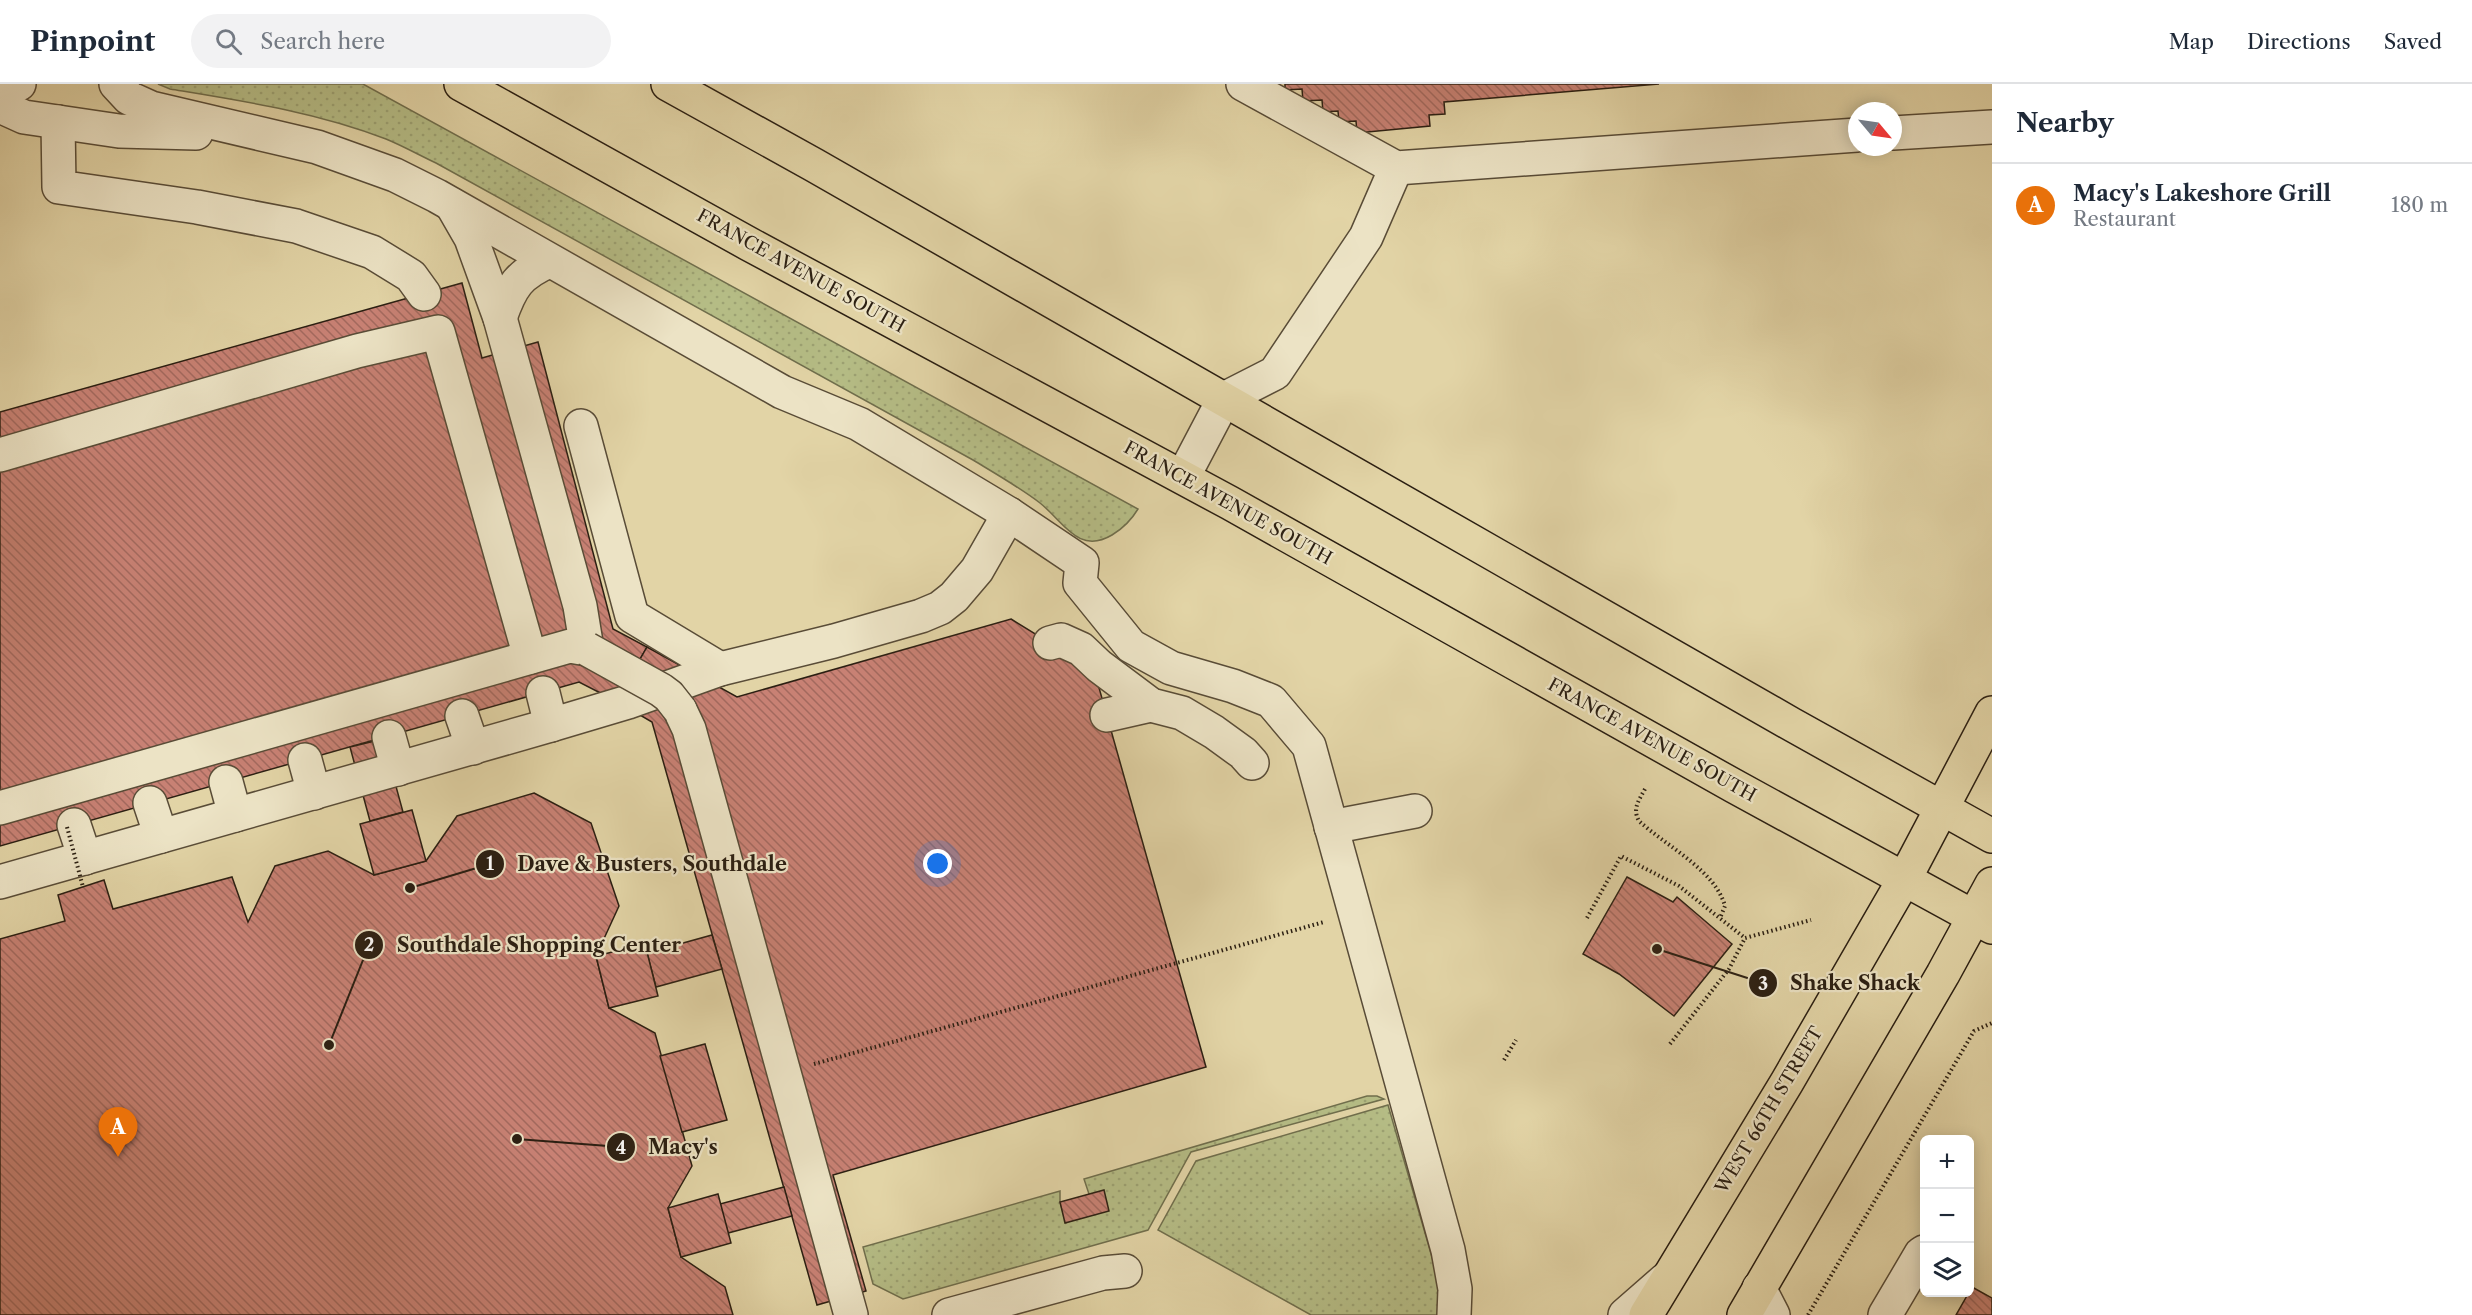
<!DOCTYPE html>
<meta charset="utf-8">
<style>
body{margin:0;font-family:"Libre Caslon Text",serif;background:#f2f2f3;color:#1f2937}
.controls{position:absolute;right:18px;bottom:18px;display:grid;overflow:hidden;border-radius:9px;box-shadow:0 3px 15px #0003}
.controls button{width:54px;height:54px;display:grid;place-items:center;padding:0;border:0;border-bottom:2px solid #e0e1e3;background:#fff;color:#1f2937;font:30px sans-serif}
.compass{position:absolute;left:1848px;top:18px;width:54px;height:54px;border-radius:50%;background:#fff;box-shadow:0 3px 15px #0003;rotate:119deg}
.you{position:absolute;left:938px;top:780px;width:21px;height:21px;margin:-15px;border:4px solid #fff;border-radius:50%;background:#1a73e8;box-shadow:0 0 0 9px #1a73e833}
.badge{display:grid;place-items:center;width:39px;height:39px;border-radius:50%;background:#8f2418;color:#fff;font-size:20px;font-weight:700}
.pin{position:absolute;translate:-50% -50px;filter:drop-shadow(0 2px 3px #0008)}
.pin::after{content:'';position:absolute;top:32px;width:21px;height:18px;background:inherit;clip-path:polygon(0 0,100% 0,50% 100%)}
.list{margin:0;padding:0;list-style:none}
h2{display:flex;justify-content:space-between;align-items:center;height:78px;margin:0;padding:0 24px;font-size:26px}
h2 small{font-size:20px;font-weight:400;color:#747a83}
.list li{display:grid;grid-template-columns:39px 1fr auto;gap:18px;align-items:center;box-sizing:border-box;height:84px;padding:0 24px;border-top:2px solid #e0e1e3}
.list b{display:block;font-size:22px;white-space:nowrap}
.list p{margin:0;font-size:20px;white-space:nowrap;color:#747a83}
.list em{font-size:20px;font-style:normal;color:#747a83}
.icon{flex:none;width:33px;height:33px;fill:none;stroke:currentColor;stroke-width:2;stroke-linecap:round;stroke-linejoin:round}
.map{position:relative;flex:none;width:1992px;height:1231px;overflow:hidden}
header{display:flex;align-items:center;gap:36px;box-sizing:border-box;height:84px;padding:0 30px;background:#fff;border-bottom:2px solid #e0e1e3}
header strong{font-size:28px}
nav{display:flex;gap:33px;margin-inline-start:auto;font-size:21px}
.search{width:420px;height:54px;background:#f2f2f3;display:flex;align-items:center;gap:15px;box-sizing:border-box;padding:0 21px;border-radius:33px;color:#747a83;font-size:22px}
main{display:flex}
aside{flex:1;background:#fff}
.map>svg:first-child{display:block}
.grass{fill:url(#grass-dots);stroke:#706e4c;stroke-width:1.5}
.building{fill:url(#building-back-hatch);stroke:#2b1f12;stroke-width:1.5}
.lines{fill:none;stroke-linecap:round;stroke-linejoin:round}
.minor-casing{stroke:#594c37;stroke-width:36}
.major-casing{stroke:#2b1f12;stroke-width:36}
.path{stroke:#2b1f12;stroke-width:4;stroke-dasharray:1.5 3;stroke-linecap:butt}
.minor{stroke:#ece3c5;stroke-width:33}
.major{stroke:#e2d4a6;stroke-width:33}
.minor-bridge-casing{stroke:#594c37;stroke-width:36;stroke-linecap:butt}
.path-bridge{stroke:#2b1f12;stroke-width:4;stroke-dasharray:1.5 3;stroke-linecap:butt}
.minor-bridge{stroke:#ece3c5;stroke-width:33}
.labels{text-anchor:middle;stroke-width:4.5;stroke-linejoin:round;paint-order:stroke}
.street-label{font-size:18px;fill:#2b1f12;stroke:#ece3c5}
.leader{fill:none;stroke:#2b1f12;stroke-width:2}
.callout-dot{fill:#2b1f12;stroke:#ece3c5;stroke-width:2}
.mark-label{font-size:18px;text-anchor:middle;font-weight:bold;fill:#fff}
.callout-label{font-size:20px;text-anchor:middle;font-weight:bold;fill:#2b1f12;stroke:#ece3c5;stroke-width:4.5;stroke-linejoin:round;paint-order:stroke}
</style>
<header>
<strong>Pinpoint</strong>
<div class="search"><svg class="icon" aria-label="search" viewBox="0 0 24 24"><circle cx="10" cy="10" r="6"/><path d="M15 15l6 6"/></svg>Search here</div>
<nav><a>Map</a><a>Directions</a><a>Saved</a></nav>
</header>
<main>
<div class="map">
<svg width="1992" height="1231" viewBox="0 0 1992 1231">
<defs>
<pattern id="grass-dots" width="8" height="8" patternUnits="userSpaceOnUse" patternTransform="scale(1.5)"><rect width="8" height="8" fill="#b5bc85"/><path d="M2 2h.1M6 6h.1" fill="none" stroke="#9ca172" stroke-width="1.8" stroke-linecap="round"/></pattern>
<pattern id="building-back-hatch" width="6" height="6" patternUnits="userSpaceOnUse" patternTransform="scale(1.5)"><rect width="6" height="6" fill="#c88174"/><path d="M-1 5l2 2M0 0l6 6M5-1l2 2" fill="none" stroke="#a3695e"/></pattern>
</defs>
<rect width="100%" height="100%" fill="#e2d4a6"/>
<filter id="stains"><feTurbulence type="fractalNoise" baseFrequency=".00333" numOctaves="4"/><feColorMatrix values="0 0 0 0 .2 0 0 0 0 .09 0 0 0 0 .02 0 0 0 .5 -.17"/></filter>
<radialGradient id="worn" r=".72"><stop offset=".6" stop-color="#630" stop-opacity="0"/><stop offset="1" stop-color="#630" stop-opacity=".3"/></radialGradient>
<g class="grass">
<path d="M158,0H363L1138,425C1132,435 1122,445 1112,451C1078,471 1064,438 1040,419C1019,403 996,390 973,376L436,79C419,71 403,62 386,55C316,28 243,17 170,5Z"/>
<polygon points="1367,1012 1377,1012 1384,1015 1191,1068 1148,1146 903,1215 873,1200 863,1163 1060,1107 1060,1118 1066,1139 1089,1110 1084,1095"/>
<polygon points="1388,1021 1436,1187 1442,1231 1311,1231 1158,1146 1196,1077"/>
</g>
<g class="building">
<polygon points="1285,0 1659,0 1444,18 1445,30 1429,31 1430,42 1357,49 1356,37 1339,38 1338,27 1323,28 1322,16 1303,17 1302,5 1285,6"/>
<polygon points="462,199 482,274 538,258 613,545 647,563 616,617 579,598 0,762 0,328"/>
<polygon points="1011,535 1094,586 1206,983 833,1091 866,1207 817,1221 652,638 616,617 647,563 737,613"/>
<polygon points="383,655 403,728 370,737 350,663"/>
<polygon points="534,709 591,739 619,822 596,872 609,924 655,949 692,1082 668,1124 681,1173 725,1203 733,1231 0,1231 0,855 65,837 58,811 104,796 113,825 232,793 248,838 275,782 328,767 374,791 426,777 457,732"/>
<polygon points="412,726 426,777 374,791 360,740"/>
<polygon points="1627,793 1673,818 1677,813 1732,860 1674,932 1619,890 1583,870"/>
<polygon points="712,851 722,885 656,903 647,869"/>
<polygon points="645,860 658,912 609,924 596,872"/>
<polygon points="705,960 727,1036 682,1048 660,972"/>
<polygon points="784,1103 792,1132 728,1149 720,1120"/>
<polygon points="1104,1106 1109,1127 1065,1139 1060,1118"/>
<polygon points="718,1110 731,1159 681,1173 668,1124"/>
<polygon points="1972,1203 1992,1214 1992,1231 1956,1231"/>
</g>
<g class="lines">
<g class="minor-casing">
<g id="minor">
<polyline points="116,0 129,14 151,24 317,63 395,91 437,112 782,308 859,340 1009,430 1082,479 1080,499 1131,562 1171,584 1233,602 1271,617 1309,662 1448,1166 1455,1205 1454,1231"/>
<polyline points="1243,0 1396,84 1857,51"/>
<polyline points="0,3 19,0"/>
<polyline points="0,22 24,33 119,47 196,49"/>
<polyline points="58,38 59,103 197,123 296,142 372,168 411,192 424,210"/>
<polyline points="1893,49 1992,43"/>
<path d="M500,234C511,202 519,190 549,177"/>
<polyline points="581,342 632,532 720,585"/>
<polyline points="0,371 357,267 438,248 530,573"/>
<polyline points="1183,393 1224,315 1275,289 1366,153 1396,84"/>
<polyline points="1050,559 1061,556 1081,565 1099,582 1151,621 1182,629 1214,648 1243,669 1252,679"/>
<polyline points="543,609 551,641"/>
<polyline points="680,626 689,645 851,1231"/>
<polyline points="1107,631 1151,621"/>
<polyline points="462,632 473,664"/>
<polyline points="389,653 398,685"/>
<polyline points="305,676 314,709"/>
<polyline points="226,698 235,731"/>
<polyline points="150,719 161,752"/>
<polyline points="0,724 570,562 587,565 580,522 500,234 471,154 452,121"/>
<polyline points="74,741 85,774"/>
<polyline points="1331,743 1415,727"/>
<polyline points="0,798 551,641 628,618 720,585 834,557 921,532 940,524 954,513 977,486 1009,430"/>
<polyline points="1759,1204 1773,1231"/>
<polyline points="949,1231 1103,1189 1125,1187"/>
<polyline points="1625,1231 1665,1196"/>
<polyline points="1885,1231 1921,1170 1924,1168"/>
</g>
</g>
<g class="major-casing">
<g id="major">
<polyline points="461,0 749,160 1230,419 1734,702 1992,843"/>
<polyline points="668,0 814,81 1791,640 1992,752"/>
<polyline points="1646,1231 1787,998 1905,794 1992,629"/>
<polyline points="1744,1231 1943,890 1992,800"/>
</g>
</g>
<g class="path">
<path d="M1645,705C1639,716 1632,725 1639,737C1666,762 1715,786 1725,822L1720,834"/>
<polyline points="1587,834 1621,772 1679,802 1745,854"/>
<polyline points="1670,960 1729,885 1745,854 1811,836"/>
<polyline points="1504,976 1516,956"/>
<polyline points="814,980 1324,838"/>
<polyline points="1808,1231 1974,947 1992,939"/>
</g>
<use href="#minor" class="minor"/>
<use href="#major" class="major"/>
<g class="minor-bridge-casing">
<polyline id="minor-bridge" points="587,565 661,606 669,612 680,626"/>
</g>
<polyline class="path-bridge" points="67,743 83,803"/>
<use href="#minor-bridge" class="minor-bridge"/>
</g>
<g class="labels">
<g class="street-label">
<text transform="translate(801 187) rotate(29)" y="6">FRANCE AVENUE SOUTH</text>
<text transform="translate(1228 419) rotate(29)" y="6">FRANCE AVENUE SOUTH</text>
<text transform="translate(1652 656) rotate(29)" y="6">FRANCE AVENUE SOUTH</text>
<text transform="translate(1769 1026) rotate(-59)" y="6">WEST 66TH STREET</text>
</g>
</g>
<path class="leader" d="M410 804L490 780M329 961L369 861M1657 865L1763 899M517 1055L621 1063"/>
<g class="callout-dot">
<circle cx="410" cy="804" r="6"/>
<circle cx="329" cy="961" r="6"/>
<circle cx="1657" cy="865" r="6"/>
<circle cx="517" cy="1055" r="6"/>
<circle cx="490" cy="780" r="15"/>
<circle cx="369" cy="861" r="15"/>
<circle cx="1763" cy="899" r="15"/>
<circle cx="621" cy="1063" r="15"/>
</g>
<g class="mark-label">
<text x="490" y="786">1</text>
<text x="369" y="867">2</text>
<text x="1763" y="906">3</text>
<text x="621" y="1070">4</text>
</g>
<g class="callout-label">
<text x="652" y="787">Dave &amp; Busters, Southdale</text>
<text x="539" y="868">Southdale Shopping Center</text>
<text x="1855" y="906">Shake Shack</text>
<text x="683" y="1070">Macy's</text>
</g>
<rect width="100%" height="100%" filter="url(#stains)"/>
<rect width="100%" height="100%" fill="url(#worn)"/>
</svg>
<div class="controls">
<button>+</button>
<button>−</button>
<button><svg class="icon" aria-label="layers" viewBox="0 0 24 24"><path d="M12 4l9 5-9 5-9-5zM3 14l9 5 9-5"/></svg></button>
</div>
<svg class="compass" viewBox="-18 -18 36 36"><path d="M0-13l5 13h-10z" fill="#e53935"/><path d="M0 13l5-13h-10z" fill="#747a83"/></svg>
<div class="you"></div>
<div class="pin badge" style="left:118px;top:1073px;background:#e8710a">A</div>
</div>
<aside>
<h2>Nearby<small></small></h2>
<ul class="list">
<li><span class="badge" style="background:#e8710a">A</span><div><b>Macy's Lakeshore Grill</b><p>Restaurant</p></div><em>180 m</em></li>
</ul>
</aside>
</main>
